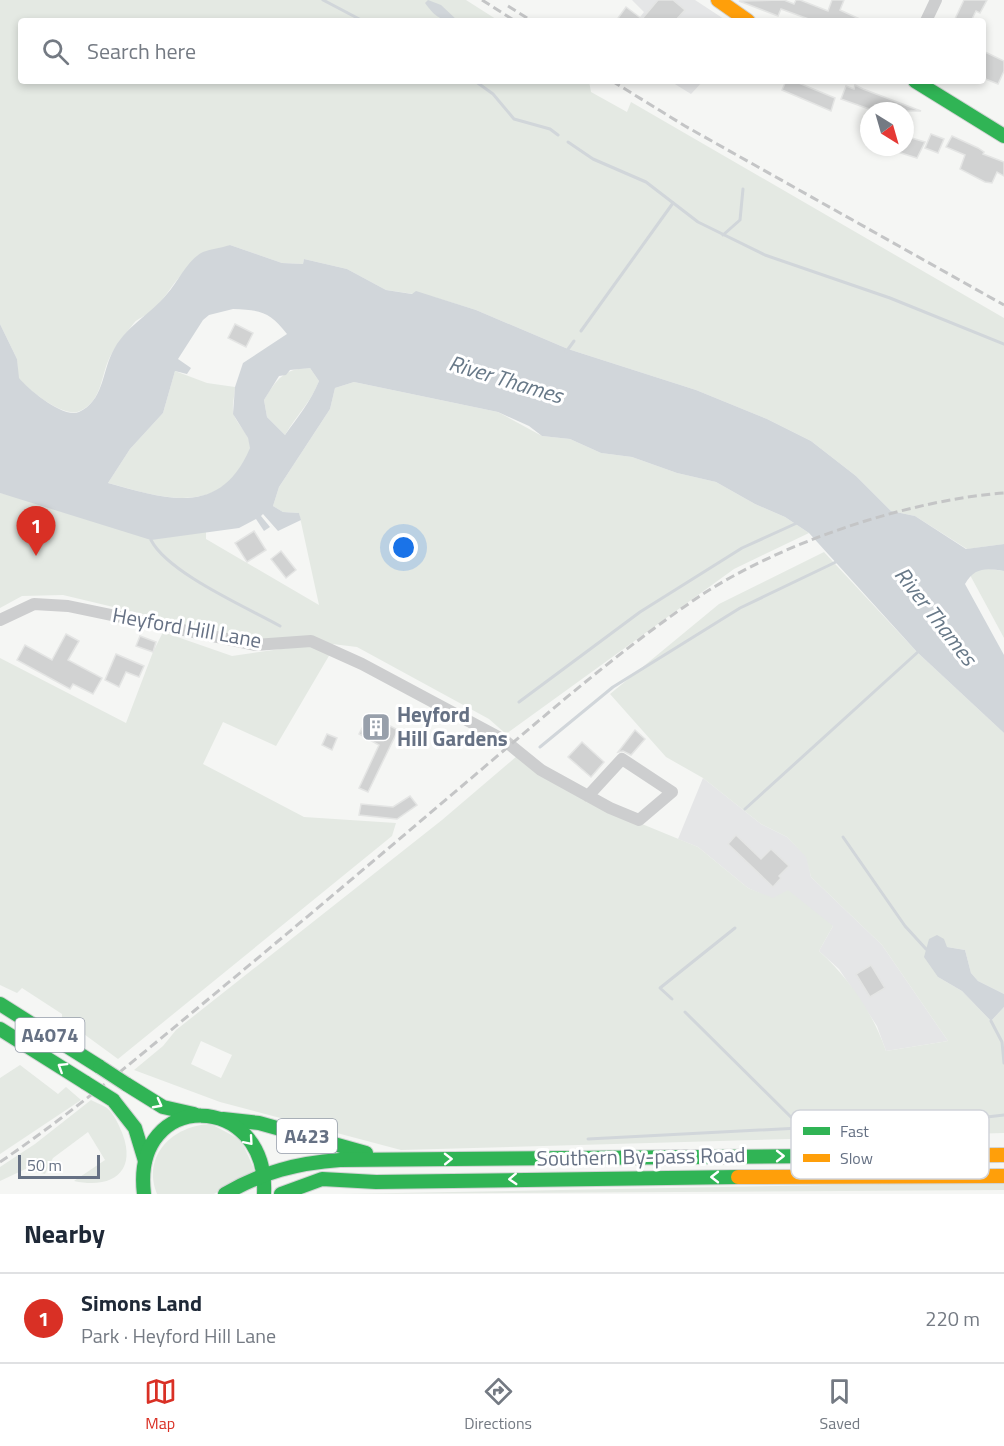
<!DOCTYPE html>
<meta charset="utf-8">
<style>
body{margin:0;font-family:"Titillium Web",sans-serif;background:#f2f2f3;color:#1f2937}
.compass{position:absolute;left:860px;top:102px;width:54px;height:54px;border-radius:50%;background:#fff;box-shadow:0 3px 9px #0003;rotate:143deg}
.scale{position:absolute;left:18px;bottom:15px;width:82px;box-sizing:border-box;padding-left:6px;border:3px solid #667184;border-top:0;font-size:16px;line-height:21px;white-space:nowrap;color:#667184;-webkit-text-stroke:4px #fff;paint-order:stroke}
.you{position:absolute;left:404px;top:548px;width:21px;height:21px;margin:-15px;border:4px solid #fff;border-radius:50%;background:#1a73e8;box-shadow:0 0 0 9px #1a73e833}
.badge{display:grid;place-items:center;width:39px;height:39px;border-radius:50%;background:#d93025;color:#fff;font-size:20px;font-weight:700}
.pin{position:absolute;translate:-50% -50px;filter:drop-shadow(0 2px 3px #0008)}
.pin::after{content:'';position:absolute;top:32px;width:21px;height:18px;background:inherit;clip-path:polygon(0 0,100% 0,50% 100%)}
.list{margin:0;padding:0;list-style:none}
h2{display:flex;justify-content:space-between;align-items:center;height:78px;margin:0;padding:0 24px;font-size:26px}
h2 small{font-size:20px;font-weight:400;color:#747a83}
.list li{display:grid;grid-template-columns:39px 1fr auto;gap:18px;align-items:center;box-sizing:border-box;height:90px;padding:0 24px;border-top:2px solid #e0e1e3}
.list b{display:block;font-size:22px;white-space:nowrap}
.list p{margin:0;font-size:20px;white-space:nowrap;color:#747a83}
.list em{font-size:20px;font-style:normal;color:#747a83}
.icon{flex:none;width:33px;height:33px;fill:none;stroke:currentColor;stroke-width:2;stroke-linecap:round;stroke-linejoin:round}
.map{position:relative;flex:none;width:1004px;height:1194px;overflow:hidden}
.search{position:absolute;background:#fff;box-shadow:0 3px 9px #0003;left:18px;right:18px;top:18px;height:66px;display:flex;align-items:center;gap:15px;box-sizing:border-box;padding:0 21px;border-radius:6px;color:#747a83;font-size:22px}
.sheet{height:168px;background:#fff}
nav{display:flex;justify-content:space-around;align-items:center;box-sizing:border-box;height:84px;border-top:2px solid #e0e1e3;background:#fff;font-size:16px;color:#747a83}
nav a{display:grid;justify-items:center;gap:3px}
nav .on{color:#d93025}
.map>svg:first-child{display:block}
.built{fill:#e5e6e7}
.green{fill:#e4e9e3;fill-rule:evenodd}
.water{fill:#d1d6da;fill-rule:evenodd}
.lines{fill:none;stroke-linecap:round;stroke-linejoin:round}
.stream{stroke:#d1d6da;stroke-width:3}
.building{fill:#d1d2d2;stroke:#e4e5e4;stroke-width:1.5}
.fast-casing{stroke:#d2d4d4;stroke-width:16}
.slow-casing{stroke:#d2d4d4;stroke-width:16}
.street{stroke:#cdcecf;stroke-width:12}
.fast{stroke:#30b455;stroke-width:14}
.slow{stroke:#ff9f0a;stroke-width:14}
.rail{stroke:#c4c5c6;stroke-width:3;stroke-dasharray:9 4.5;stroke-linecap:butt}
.fast-bridge-casing{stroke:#d1d2d2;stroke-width:16;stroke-linecap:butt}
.fast-bridge{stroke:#30b455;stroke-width:14}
.oneway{stroke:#fff}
.labels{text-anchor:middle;stroke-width:6;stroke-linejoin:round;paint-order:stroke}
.shield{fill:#fff;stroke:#949ca9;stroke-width:1.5}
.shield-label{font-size:20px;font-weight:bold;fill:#667184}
.street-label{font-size:21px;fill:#667184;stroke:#fff}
.poi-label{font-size:21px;font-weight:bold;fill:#667184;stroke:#fff;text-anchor:start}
.water-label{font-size:22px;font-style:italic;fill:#677887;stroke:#fff}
.key{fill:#fff;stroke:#d1d4da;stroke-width:1.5}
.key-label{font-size:16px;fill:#667184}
</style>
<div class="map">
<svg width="1004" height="1194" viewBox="0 0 1004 1194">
<rect width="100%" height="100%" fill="#f5f6f4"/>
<g class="built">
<polygon points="632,0 695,0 727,21 637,21 644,12"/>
<polygon points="670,81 703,81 691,94"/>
<polygon points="703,778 761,824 787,837 807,857 811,877 882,945 948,1041 886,1051 877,1026 839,969 819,951 833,926 748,888 698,847 678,839"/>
</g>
<g class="green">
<path d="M0,0H466L499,21H21V81H589L591,92L627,112L631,102L1004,318V544L967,549L915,516L891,511L856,476L811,441L767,419L696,390L568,349L476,310L434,297L386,290L347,269L304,259L303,264L282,263L230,245C215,254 193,262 182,274C171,286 163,302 149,313C144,317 138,318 134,323C127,332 118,342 112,353C100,373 104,400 80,411C64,419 29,390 18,378L17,359L0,324Z"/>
<path d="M310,368L319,381C311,402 296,416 285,435L267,417L264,400C277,379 284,368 310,368Z"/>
<path d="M175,371L207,383L235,387C235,395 231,408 234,415C238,426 251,435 250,448C250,456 242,466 237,472C207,515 149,494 108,483L130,449L163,413Z"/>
<polygon points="354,382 498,412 542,436 570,439 601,453 632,457 677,473 716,482 755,504 785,517 809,533 734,569 506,734 489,719 357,647 283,638 256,641 63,595 22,596 0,608 0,493 180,534 206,531 206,539 319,605 299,513 283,512 273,506 279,487 330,409 335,388"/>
<path d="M824,552L917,652L1004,733V994L978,981L971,973L965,950L947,947L938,977L962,991L991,1021L1004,1007V1133L401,1150L220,1102L134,1070L163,1046L176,1030L442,820L517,756L603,808L698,847L748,888L773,898L788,890L833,926L819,951C849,978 873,1013 886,1051L948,1041L882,945L811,877L806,857L787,837L761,824L703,778L666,757L610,694L719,604ZM201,1041L232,1055L221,1078L191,1064Z"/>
<polygon points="983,568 1004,571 1004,638 970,575"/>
<polygon points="163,632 232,656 309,645 330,654 276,746 223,722 203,764 304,817 396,823 392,836 118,1059 62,1018 62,1014 22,988 17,993 0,985 0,658 126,723 153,652"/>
<polygon points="20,1065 58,1094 66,1087 81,1100 0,1154 0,1078"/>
<path d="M91,1100C96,1103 103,1105 107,1108C113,1113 117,1121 120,1128C139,1169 115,1190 74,1181L105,1160L88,1132L53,1158L45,1174L36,1172L32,1166L0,1181V1167L35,1144Z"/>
<path d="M211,1124L241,1140L255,1171L214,1194H157C141,1155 174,1125 211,1124Z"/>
<polygon points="1004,1182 1004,1190 340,1194"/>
</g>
<g class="water">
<path d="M428,0L441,5L458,21C441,21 435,17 425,3Z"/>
<path d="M230,245L282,263L303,264L304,259L347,269L386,290L412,294L416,291L476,310L568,349L696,390L767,419L811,441L856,476L891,511L915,516L966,549L1004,544V571C986,568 975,567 965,584L1004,655V733L917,652L809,533L785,517L755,504L716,482L677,473L632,457L601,453L570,439L542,436L529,426L498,412L354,382L335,388L330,409L279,487L273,506L283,512L299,513L301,520L278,531L263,514L261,516L270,527L264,531L256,519L239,528L151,540L0,493V324L17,359L19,378C29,390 64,419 79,412C103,401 102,374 112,353C125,326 149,316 167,294C178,282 188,259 203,252C211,249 221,248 230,245ZM233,309C261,310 270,312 287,334L243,363L235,387L233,414L248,438L250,448C220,518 167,499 108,483L130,449L163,413L175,371L187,374L191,368L178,359L203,320L209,315ZM310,368L319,381C311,401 297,418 285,435L267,417L264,400L279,376L286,375L290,370Z"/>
<polygon points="937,935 944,939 947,947 965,950 971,973 978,981 1004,994 1004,1007 991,1021 962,991 938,977 924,957 929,939"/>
</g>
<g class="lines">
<g class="stream">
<polyline points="323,0 363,21"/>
<polyline points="475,81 493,94 514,119 550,129 558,135"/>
<polyline points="568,142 593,159 646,182 698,222 765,255 890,298 1004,344"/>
<polyline points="723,235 740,220 743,189"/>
<polyline points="581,331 673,203"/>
<polyline points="566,352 574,341"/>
<path d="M151,540C168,573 246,607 280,626"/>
<polyline points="519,702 640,612 742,548 797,523"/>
<polyline points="540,747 613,687 740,608 838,561"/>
<polyline points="745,809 919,651"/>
<polyline points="843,837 905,926 926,949"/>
<polyline points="672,999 660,988 735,928"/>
<polyline points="685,1012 801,1127"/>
<polyline points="991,1021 1002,1042 1004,1063"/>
<polyline points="588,1139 970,1119 1004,1115"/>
</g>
</g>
<g class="building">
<polygon points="658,0 673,0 685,10 675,21 616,21 626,7 642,19"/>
<polygon points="784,0 794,4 796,0 800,0 828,11 832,0 844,0 840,10 864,21 814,21 781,9 778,16 739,1"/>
<polygon points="964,0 987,0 980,13 976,11 971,21 954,21"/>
<polygon points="983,51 1004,61 1004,71 998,84 983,78"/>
<polygon points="786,81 794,81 835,98 831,111 782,90"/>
<polygon points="855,85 863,89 921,111 868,111 869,109 841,99 846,86 854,89"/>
<polygon points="931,134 944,139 938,153 925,148"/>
<polygon points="905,136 925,142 917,158 888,149 905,147"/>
<polygon points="952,136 978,148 984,152 983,154 1004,162 1004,176 997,172 992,183 985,182 960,169 965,155 946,147"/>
<polygon points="235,324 253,333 246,347 228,338"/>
<polygon points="254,531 266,550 247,562 235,543"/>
<polygon points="281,551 296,570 286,578 271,559"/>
<polygon points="66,634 79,641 68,660 102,678 93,694 73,684 70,689 17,660 25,645 52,660"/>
<polygon points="140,636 156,642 153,652 136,646"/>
<polygon points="116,654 144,666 139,677 126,672 119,687 105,680"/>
<polygon points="369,715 398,730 368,792 359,788 379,745 359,734"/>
<polygon points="635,730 645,739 631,755 623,751 618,752"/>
<polygon points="327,734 337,738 332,750 322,745"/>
<polygon points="582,742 604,762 591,777 568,757"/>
<polygon points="410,796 417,805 397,819 359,815 361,804 393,807"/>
<polygon points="736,835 761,859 771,849 789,866 779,876 781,878 773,887 728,844"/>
<polygon points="871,965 885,988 870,997 856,974"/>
</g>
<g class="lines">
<g class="fast-casing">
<g id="fast">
<polyline points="915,81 1004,136"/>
<polyline points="0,1004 100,1067"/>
<polyline points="0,1029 86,1083"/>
<polyline points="126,1084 163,1107 194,1114"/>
<polyline points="113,1100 135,1128 145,1161"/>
<polyline points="223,1119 259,1123 366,1153"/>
<path d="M144,1194C131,1089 269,1090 264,1194"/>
<path d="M225,1194C262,1172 298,1163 340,1160L822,1156"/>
<polyline points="281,1194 322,1179 376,1182 738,1177"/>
</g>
</g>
<g class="slow-casing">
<g id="slow">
<polyline points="718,0 748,21"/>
<polyline points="822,1156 1004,1155"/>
<polyline points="738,1177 1004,1176"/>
</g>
</g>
<g class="street">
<polyline points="926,21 936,0"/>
<polyline points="0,620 34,604 68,606 255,645 311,641 362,664 504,740 541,770 610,808 639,820 672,792 622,759 588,796"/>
</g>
<use href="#fast" class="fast"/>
<use href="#slow" class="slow"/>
<g class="rail">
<polyline points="482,0 515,21"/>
<polyline points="508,6 532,21"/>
<polyline points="612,81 685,126 1004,305"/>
<path d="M0,1162C68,1116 131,1063 194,1011C280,940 364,869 449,797C531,728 613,654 703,594C783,542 909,500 1004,493"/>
</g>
<g class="fast-bridge-casing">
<g id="fast-bridge">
<polyline points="100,1067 126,1084"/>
<polyline points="86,1083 113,1100"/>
</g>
</g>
<use href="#fast-bridge" class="fast-bridge"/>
</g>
<defs><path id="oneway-chevron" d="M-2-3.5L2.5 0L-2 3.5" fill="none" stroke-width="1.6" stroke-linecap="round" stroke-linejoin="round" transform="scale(1.5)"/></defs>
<g class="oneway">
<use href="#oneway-chevron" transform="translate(62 1067) rotate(-148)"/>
<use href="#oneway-chevron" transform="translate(158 1104) rotate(28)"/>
<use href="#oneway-chevron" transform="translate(249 1141) rotate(49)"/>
<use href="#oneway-chevron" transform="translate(780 1156)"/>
<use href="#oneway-chevron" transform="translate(448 1159) rotate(-1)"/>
<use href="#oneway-chevron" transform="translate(715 1177) rotate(180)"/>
<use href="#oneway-chevron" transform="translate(513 1179) rotate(177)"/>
</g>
<defs>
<g id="building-square" transform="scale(1.5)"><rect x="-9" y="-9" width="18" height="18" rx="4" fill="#98a0ab" stroke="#fff"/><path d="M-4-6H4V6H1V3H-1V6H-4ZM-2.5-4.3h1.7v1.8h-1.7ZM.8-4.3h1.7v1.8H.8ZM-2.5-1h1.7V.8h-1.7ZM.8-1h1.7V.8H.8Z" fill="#fff"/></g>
</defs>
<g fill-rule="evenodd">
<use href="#building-square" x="376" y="727"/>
</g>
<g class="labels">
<g class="shield">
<rect x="15.5" y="1018" width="69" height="34" rx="4.5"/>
<rect x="277" y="1119" width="60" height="34" rx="4.5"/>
</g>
<g class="shield-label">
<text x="50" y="1042">A4074</text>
<text x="307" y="1143">A423</text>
</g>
<g class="street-label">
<text transform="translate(187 628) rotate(10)" y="7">Heyford Hill Lane</text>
<text transform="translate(641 1157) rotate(-1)" y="7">Southern By-pass Road</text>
</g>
<g class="poi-label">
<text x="397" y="722">Heyford<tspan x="397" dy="24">Hill Gardens</tspan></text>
</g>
<g class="water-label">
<text transform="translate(506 379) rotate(17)" y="8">River Thames</text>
<text transform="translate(936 616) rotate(52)" y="8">River Thames</text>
</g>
</g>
<rect x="791" y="1110" width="198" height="69" rx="9" class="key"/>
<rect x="803" y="1127" width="27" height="8" fill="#30b455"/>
<rect x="803" y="1154" width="27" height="8" fill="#ff9f0a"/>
<g class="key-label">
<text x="840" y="1137">Fast</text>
<text x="840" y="1164">Slow</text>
</g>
</svg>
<svg class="compass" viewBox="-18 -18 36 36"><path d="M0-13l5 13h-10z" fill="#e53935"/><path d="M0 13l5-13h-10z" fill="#747a83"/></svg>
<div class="scale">50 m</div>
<div class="you"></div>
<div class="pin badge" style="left:36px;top:556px">1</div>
<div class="search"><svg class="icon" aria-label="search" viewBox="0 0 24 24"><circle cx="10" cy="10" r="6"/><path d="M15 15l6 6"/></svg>Search here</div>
</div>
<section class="sheet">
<h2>Nearby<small></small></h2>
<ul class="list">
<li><span class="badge">1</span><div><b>Simons Land</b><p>Park · Heyford Hill Lane</p></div><em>220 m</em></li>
</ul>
</section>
<nav>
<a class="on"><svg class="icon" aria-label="map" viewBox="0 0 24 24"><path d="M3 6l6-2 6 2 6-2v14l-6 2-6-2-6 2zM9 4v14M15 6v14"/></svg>Map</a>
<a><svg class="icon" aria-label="directions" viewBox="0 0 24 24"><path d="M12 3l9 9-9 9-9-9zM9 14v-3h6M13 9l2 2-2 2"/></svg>Directions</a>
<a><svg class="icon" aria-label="saved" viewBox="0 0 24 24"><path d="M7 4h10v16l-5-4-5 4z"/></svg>Saved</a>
</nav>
